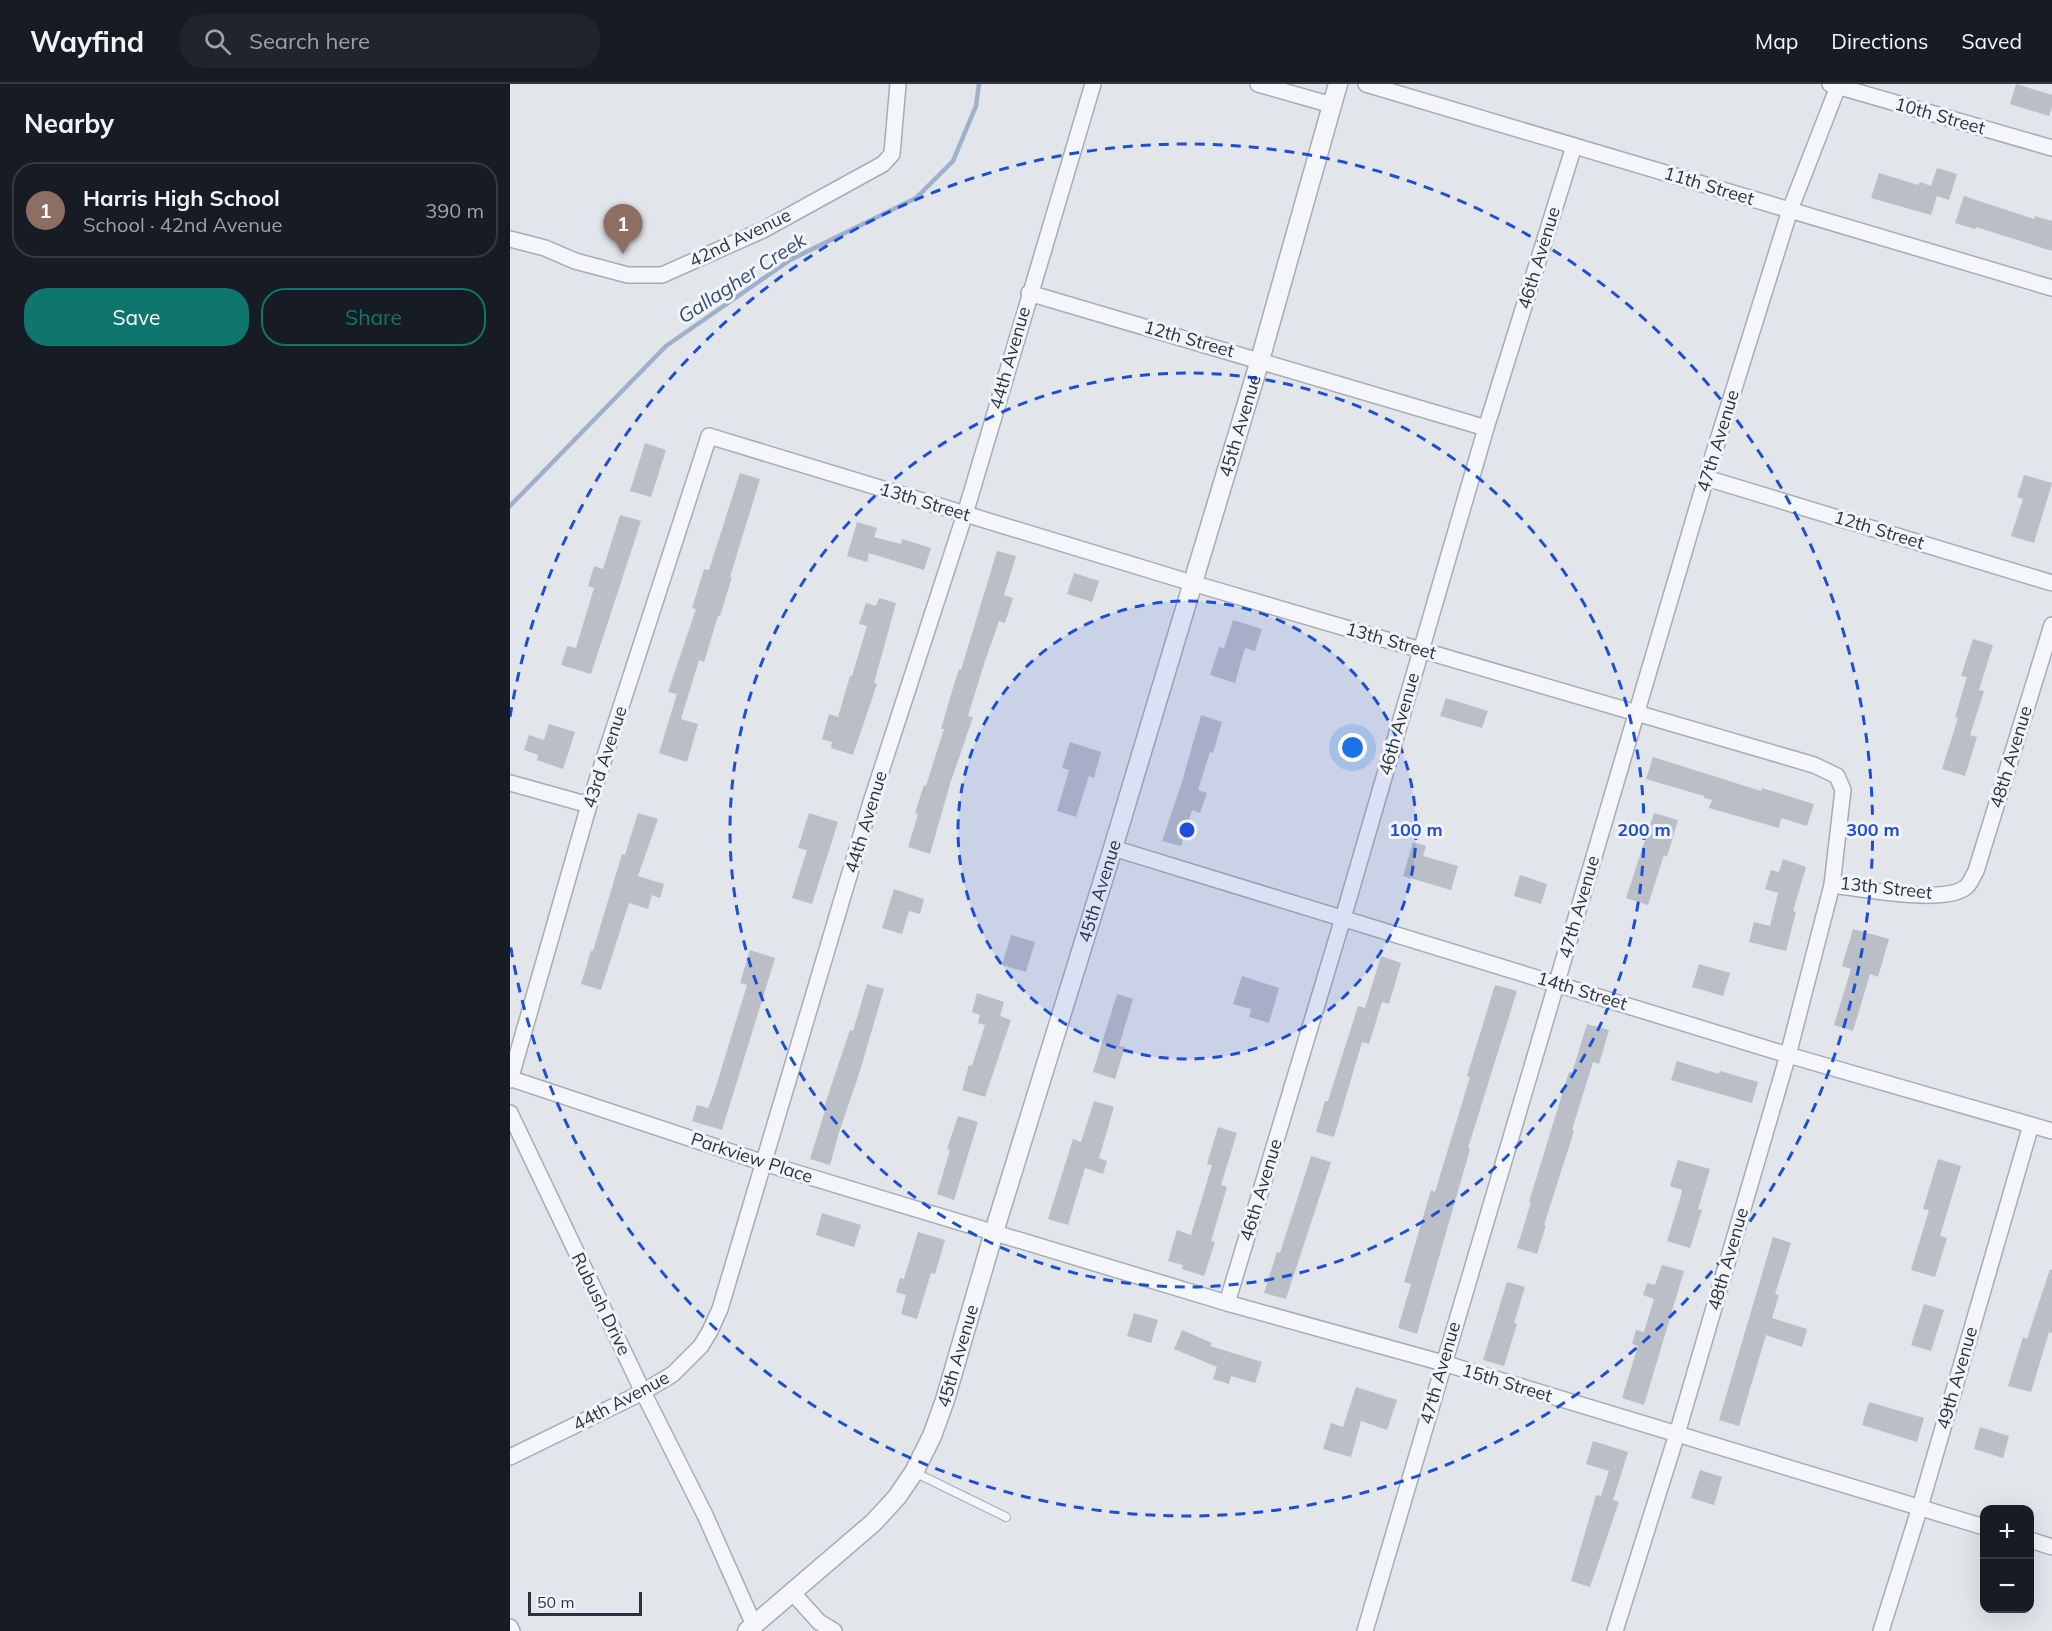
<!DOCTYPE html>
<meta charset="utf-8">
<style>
body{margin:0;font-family:Mulish,sans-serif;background:#20242c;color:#f1f3f6}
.controls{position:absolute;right:18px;bottom:18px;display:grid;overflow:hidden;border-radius:12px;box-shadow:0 6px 24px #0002}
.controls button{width:54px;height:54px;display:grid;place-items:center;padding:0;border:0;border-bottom:2px solid #363941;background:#171b24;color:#f1f3f6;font:30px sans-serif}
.scale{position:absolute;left:18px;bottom:15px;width:114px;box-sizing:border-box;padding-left:6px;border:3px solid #2a3242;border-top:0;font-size:16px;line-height:21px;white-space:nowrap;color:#2a3242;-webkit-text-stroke:4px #f2f4f8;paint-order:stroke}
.you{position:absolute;left:843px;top:664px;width:21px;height:21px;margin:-15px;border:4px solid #fff;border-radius:50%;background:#1a73e8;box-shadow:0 0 0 9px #1a73e833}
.badge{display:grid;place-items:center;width:39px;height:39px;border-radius:50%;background:#0f766e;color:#fff;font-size:20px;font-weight:700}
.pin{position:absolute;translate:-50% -50px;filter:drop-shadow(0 2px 3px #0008)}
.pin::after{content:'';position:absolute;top:32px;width:21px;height:18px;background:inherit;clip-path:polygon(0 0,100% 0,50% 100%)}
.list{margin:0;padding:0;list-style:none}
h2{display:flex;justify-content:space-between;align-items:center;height:78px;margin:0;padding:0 24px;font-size:26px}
h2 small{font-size:20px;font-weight:400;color:#9ea1a6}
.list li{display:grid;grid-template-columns:39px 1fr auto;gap:18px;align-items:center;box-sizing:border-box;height:96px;margin:0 12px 12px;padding:0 12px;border:2px solid #363941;border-radius:24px}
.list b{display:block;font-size:22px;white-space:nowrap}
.list p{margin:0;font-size:20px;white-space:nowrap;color:#9ea1a6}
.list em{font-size:20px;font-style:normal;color:#9ea1a6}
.actions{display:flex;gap:12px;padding:18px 24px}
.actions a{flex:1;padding:14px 0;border:2px solid #0f766e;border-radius:24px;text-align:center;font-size:21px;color:#0f766e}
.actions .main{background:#0f766e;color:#fff}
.icon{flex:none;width:33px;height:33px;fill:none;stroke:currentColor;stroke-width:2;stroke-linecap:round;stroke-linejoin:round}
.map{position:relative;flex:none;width:1542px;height:1547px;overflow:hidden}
header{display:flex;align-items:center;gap:36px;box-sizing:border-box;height:84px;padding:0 30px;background:#171b24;border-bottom:2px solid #363941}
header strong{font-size:28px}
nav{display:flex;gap:33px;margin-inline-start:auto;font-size:21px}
.search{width:420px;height:54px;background:#20242c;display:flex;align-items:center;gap:15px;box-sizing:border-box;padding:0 21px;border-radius:24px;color:#9ea1a6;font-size:22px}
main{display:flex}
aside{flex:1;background:#171b24}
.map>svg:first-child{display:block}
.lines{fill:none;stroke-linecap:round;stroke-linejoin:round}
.stream{stroke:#9eb1ca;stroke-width:4.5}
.building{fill:#babec7}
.service-casing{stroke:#a7acb4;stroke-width:10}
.minor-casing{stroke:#a7acb4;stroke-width:18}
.tertiary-casing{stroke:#a7acb4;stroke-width:21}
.service{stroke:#f5f6f9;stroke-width:8}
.minor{stroke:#f5f6f9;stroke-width:15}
.tertiary{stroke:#f5f6f9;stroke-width:18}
.ring{fill:none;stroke:#1d4ed8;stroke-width:3;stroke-dasharray:10 8}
.labels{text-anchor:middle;stroke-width:6;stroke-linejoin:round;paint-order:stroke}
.street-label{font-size:18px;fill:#2a3242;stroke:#f2f4f8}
.water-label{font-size:20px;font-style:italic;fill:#354f76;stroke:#f2f4f8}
.centre{fill:#1d4ed8;stroke:#f2f4f8;stroke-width:3}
.ring-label{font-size:18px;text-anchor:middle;font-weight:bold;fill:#1d4ed8;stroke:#f2f4f8;stroke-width:6;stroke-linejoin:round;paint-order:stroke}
</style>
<header>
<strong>Wayfind</strong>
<div class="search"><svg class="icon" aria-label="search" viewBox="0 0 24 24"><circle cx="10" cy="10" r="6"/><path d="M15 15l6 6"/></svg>Search here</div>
<nav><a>Map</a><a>Directions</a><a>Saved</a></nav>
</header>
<main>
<aside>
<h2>Nearby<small></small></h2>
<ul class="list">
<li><span class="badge" style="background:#8d6e63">1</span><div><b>Harris High School</b><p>School · 42nd Avenue</p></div><em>390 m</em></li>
</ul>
<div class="actions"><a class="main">Save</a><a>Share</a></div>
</aside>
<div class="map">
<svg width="1542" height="1547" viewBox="0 0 1542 1547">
<rect width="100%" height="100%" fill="#e2e5ea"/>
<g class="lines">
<polyline class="stream" points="0,422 156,262 280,176 406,114 443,77 466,22 469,0"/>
</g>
<g class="building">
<polygon points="1506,0 1542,11 1542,23 1539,32 1500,20"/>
<polygon points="1427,84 1447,90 1439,116 1427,112 1421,131 1361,114 1369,89 1408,101 1410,98 1421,102"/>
<polygon points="1454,112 1524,135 1525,132 1542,137 1542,167 1466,143 1465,145 1445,139"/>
<polygon points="135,359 156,366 141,413 120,407"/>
<polygon points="230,389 250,395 220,493 222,493 210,532 208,532 194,578 189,576 171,635 188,640 177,678 149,669 167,610 158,608 186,525 182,524 194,485 199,486"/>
<polygon points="1514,391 1542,399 1524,459 1501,452 1513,415 1507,413"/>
<polygon points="110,431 131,437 81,590 51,581 57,562 66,564 84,504 78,502 84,482 93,485"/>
<polygon points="347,438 367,444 364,453 391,460 392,455 421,464 414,486 359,469 357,478 337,472"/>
<polygon points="487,467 506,472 494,511 503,514 495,539 489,537 475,577 458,632 463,633 440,700 420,770 398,763 408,730 405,729 414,701 416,702 434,645 431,645 443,604 449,585 451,586"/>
<polygon points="564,489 589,497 582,518 557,510"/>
<polygon points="369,514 386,519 364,599 367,600 343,671 321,664 322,658 312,655 319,630 328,633 340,592 342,592 357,542 349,540 356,519 366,522"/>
<polygon points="723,536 752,545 745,567 735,564 725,599 700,591 709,563 714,564"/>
<polygon points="1463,555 1483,561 1469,606 1474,607 1460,651 1467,653 1455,692 1432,685 1448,634 1445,633 1457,593 1451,592"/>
<polygon points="936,614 978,627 972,644 930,632"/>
<polygon points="691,631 712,638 703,669 700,668 688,706 697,709 690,729 682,726 671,762 652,757 671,701"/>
<polygon points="39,640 65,648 53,685 27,676 28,671 14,666 19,651 34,656"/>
<polygon points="560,658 591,668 584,694 579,692 566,733 547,727 559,686 552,684"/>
<polygon points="1143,673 1251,707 1252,704 1304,720 1297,742 1271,734 1269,744 1199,724 1202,716 1194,714 1194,712 1136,695"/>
<polygon points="128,729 148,735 128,792 154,800 150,814 142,811 138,825 119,819 91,906 71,900 81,867 83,867 112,770 115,771"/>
<polygon points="299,729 328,738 302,820 282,814 297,766 288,764"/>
<polygon points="1144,729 1168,736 1157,773 1154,771 1138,821 1116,814"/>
<polygon points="903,758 916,762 913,772 948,782 941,806 893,792"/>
<polygon points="1273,775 1296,783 1283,827 1286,828 1276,867 1239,858 1244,838 1260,842 1268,809 1255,805 1261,786 1269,788"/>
<polygon points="1010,791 1037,800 1031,820 1004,812"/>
<polygon points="384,805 414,815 410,830 399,827 392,850 372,844"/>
<polygon points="1343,845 1379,855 1368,893 1360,890 1343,947 1324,941 1341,885 1332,882"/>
<polygon points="501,851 525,858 516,888 492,881"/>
<polygon points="240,866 265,874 212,1046 182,1037 187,1021 198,1024 204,1009 237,901 230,899"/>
<polygon points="871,872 891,879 879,920 872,918 859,960 852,958 824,1053 806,1048 815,1017 818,1017 848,922 855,924"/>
<polygon points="1189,880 1220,889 1213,912 1182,903"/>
<polygon points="732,892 769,904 759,939 739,933 741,925 723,920"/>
<polygon points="357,900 374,905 349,990 329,1048 320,1081 300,1075 315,1027 313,1026 340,946 343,947"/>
<polygon points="985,901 1007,907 958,1064 960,1065 907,1250 888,1244 901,1200 894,1198 921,1106 925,1108 960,993 957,992"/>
<polygon points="467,909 494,918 490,932 501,936 475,1013 452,1006 459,981 462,982 475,941 468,939 470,931 462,928"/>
<polygon points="607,910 623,915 609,962 615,963 605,995 583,988"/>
<polygon points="1077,940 1099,946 1089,980 1083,978 1062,1046 1064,1047 1034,1141 1036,1141 1027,1170 1007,1164 1021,1118 1019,1118 1059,988 1062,989"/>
<polygon points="1167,977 1209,990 1210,987 1248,998 1242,1019 1161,996"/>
<polygon points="584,1017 604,1023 589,1074 597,1077 593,1090 575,1084 558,1141 538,1135 563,1055 571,1058"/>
<polygon points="448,1032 468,1038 444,1116 427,1110 440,1066 437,1065"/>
<polygon points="708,1043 727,1049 711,1101 717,1103 701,1157 705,1158 694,1192 672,1185 673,1181 658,1177 667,1146 681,1151 702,1081 697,1080"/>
<polygon points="801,1072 821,1078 776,1215 754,1209 767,1168 770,1169"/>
<polygon points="1428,1075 1451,1082 1430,1152 1437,1154 1425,1193 1401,1186 1419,1126 1413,1125"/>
<polygon points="1168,1076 1200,1085 1188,1125 1192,1126 1180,1164 1157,1157 1171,1112 1172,1106 1160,1102"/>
<polygon points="312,1129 351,1141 344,1163 306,1151"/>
<polygon points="408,1148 435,1156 425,1190 421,1189 407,1235 391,1230 396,1211 386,1208 390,1194 394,1195"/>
<polygon points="1263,1153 1281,1159 1265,1210 1269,1211 1262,1234 1297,1245 1292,1263 1256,1251 1229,1342 1209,1336"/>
<polygon points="1152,1181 1174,1187 1134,1321 1112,1314 1128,1262 1122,1260 1126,1246 1134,1248 1144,1215 1133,1211 1137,1199 1145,1201"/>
<polygon points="1540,1185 1542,1186 1542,1249 1539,1248 1521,1308 1498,1302 1513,1253 1517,1255"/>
<polygon points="997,1198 1015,1203 1004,1239 1007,1240 994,1282 973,1276"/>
<polygon points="1414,1220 1434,1226 1421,1267 1401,1261"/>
<polygon points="624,1229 648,1236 641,1259 617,1252"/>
<polygon points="672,1246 702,1259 700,1262 752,1278 745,1299 721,1292 719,1300 703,1295 707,1283 664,1265"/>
<polygon points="846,1303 887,1316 877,1346 851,1337 841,1373 813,1365 821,1339 833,1343"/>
<polygon points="1359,1318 1414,1334 1407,1358 1352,1341"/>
<polygon points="1470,1343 1499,1352 1493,1374 1464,1365"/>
<polygon points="1083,1357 1118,1368 1103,1416 1109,1418 1080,1503 1061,1497 1086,1411 1091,1412 1099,1387 1076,1380"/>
<polygon points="1190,1386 1212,1393 1204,1421 1181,1414"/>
</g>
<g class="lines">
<g class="service-casing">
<polyline id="service" points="404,1388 496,1433"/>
</g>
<g class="minor-casing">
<g id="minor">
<polyline points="748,0 822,21"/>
<polyline points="856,0 1542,204"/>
<polyline points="1320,0 1542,64"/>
<polyline points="0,155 35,164 65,177 118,191 152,191 253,146 373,80 382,70 388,0"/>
<polyline points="519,209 976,344"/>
<polyline points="1196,394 1542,499"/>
<polyline points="0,699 79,721"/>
<polyline points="603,764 1278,971 1542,1047"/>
<path d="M1322,801C1349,804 1435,821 1456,803C1460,800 1463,792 1466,787L1542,541"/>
<polyline points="2,995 254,1079 717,1219 933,1279 1474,1443"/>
<polyline points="0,996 79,721 199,352 682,499 1304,681 1327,692 1333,706 1322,801 1278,971 1167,1350 1105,1547"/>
<polyline points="0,1029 133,1308 195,1431 244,1541"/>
<polyline points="717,1219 833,834 976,344 1064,62"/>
<polyline points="0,1373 133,1308 163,1290 191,1262 200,1247 210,1225 361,718 455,430 583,0"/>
<polyline points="1520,1456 1542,1463"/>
<polyline points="282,1508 309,1538 324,1547"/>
<polyline points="0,1543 2,1547"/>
<polyline points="855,1547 1196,394 1280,126 1329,0"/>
<polyline points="1371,1547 1410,1423 1521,1041"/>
</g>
</g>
<g class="tertiary-casing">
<g id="tertiary">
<path id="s1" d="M237,1547L363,1439L387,1413L404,1388L422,1352L435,1316L484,1148L603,764L750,276L828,0"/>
</g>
</g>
<use href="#service" class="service"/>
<use href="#minor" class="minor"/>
<use href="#tertiary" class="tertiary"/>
</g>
<circle cx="677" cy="746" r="229" fill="#1d4ed8" fill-opacity=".12"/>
<g class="ring">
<circle cx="677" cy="746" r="229"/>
<circle cx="677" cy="746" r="457"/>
<path d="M0 633A686 686 0 1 1 0 859"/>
</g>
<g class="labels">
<g class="street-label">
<text transform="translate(1430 32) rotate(16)" y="6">10th Street</text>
<text transform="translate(1199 102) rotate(17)" y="6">11th Street</text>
<text transform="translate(230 154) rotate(-26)" y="6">42nd Avenue</text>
<text transform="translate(1029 174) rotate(-73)" y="6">46th Avenue</text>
<text transform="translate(679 255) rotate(16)" y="6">12th Street</text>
<text transform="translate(500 274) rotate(-74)" y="6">44th Avenue</text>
<text dy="6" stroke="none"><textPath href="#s1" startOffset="1328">45th Avenue</textPath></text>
<text transform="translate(1208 357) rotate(-73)" y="6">47th Avenue</text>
<text transform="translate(415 418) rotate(17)" y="6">13th Street</text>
<text transform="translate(1369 446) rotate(17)" y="6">12th Street</text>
<text transform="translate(881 557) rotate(16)" y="6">13th Street</text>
<text transform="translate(889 640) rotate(-74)" y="6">46th Avenue</text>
<text transform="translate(95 673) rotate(-72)" y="6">43rd Avenue</text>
<text transform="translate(1501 673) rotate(-73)" y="6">48th Avenue</text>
<text transform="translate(356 738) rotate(-73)" y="6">44th Avenue</text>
<text transform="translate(1376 804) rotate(6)" y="6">13th Street</text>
<text dy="6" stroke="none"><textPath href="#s1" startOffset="842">45th Avenue</textPath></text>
<text transform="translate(1069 823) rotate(-74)" y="6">47th Avenue</text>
<text transform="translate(1072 907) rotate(17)" y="6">14th Street</text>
<text transform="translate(242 1074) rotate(18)" y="6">Parkview Place</text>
<text transform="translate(751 1106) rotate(-73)" y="6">46th Avenue</text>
<text transform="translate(1218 1175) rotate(-74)" y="6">48th Avenue</text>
<text transform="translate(91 1220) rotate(64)" y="6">Rubush Drive</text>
<text dy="6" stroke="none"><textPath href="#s1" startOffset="356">45th Avenue</textPath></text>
<text transform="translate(930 1289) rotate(-74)" y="6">47th Avenue</text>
<text transform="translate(1447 1294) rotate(-74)" y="6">49th Avenue</text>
<text transform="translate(997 1299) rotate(17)" y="6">15th Street</text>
<text transform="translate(111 1317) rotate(-28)" y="6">44th Avenue</text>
</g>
<g class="water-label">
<text transform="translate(232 194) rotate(-33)" y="7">Gallagher Creek</text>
</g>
</g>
<circle cx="677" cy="746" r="9" class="centre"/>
<g class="ring-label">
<text x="906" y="752">100 m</text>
<text x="1134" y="752">200 m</text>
<text x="1363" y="752">300 m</text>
</g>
</svg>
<div class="controls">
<button>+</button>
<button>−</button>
</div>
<div class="scale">50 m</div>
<div class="you"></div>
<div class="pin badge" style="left:113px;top:170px;background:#8d6e63">1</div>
</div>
</main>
